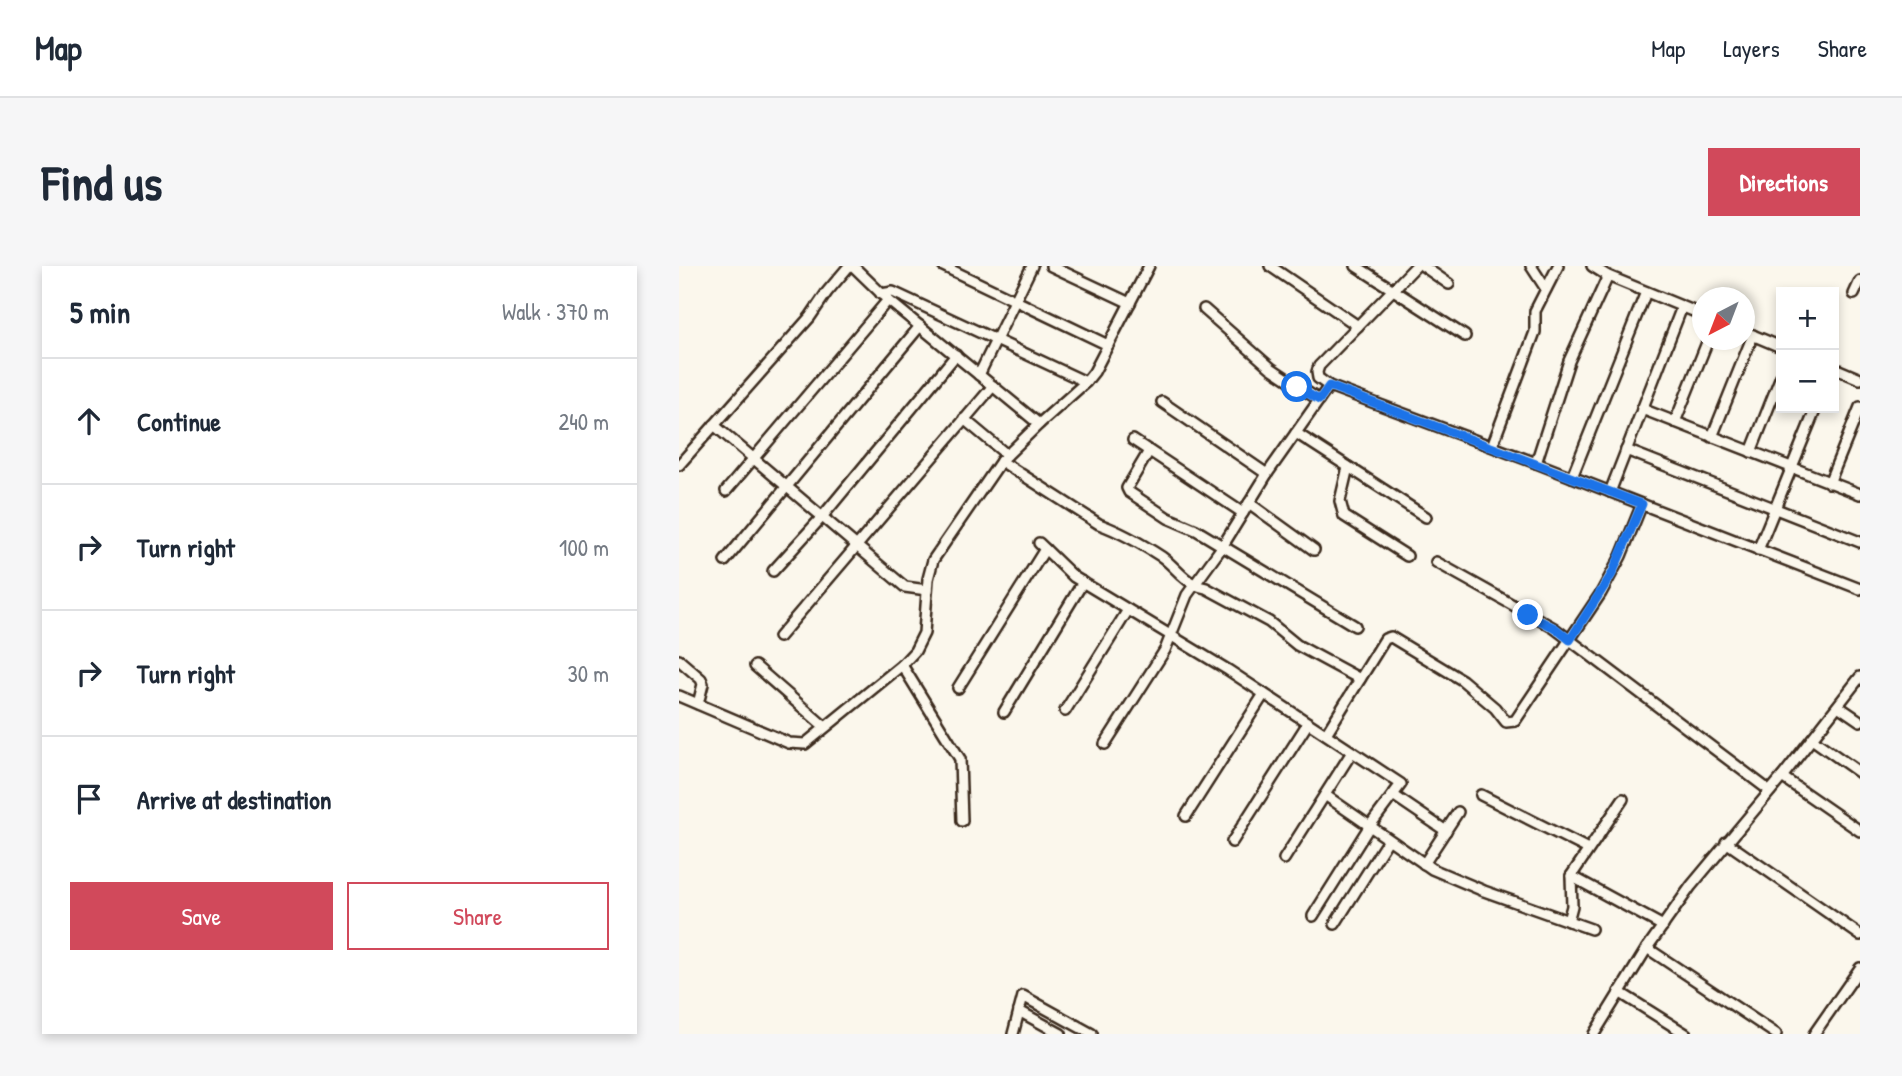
<!DOCTYPE html>
<meta charset="utf-8">
<style>
body{margin:0;font-family:"Patrick Hand",sans-serif;background:#f6f6f7;color:#1f2937}
.controls{position:absolute;right:21px;top:21px;display:grid;overflow:hidden;border-radius:0px;box-shadow:0 4px 10px #0003}
.controls button{width:63px;height:63px;display:grid;place-items:center;padding:0;border:0;border-bottom:2px solid #e0e1e3;background:#fff;color:#1f2937;font:35px sans-serif}
.compass{position:absolute;left:1013px;top:21px;width:63px;height:63px;border-radius:50%;background:#fff;box-shadow:0 4px 10px #0003;rotate:222deg}
.stop{position:absolute;width:21px;height:21px;margin:-16px;border:5px solid #1a73e8;border-radius:50%;background:#fff}
.stop.end{background:#1a73e8;border-color:#fff;box-shadow:0 2px 7px #0008}
.list{margin:0;padding:0;list-style:none}
h2{display:flex;justify-content:space-between;align-items:center;height:91px;margin:0;padding:0 28px;font-size:30px}
h2 small{font-size:23px;font-weight:400;color:#747a83}
.list li{display:grid;grid-template-columns:46px 1fr auto;gap:21px;align-items:center;box-sizing:border-box;height:126px;padding:0 28px;border-top:2px solid #e0e1e3}
.list b{display:block;font-size:26px;white-space:nowrap}
.list em{font-size:23px;font-style:normal;color:#747a83}
.actions{display:flex;gap:14px;padding:21px 28px}
.actions a{flex:1;padding:16px 0;border:2px solid #d1495b;border-radius:0px;text-align:center;font-size:24px;color:#d1495b}
.actions .main{background:#d1495b;color:#fff}
.icon{flex:none;width:38px;height:38px;fill:none;stroke:currentColor;stroke-width:2;stroke-linecap:round;stroke-linejoin:round}
.map{position:relative;flex:none;width:1181px;height:768px;overflow:hidden;border-radius:0px}
header{display:flex;align-items:center;gap:42px;box-sizing:border-box;height:98px;padding:0 35px;background:#fff;border-bottom:2px solid #e0e1e3}
header strong{font-size:33px}
nav{display:flex;gap:38px;margin-inline-start:auto;font-size:24px}
.intro{display:flex;align-items:center;justify-content:space-between;box-sizing:border-box;height:168px;padding:0 42px}
h1{margin:0;font-size:49px}
.button{padding:18px 32px;border-radius:0px;background:#d1495b;color:#fff;font-size:24px;font-weight:700}
main{display:flex;gap:42px;padding:0 42px}
aside{flex:1;background:#fff;border-radius:0px;box-shadow:0 4px 10px #0003}
.map>svg:first-child{display:block}
.lines{fill:none;stroke-linecap:round;stroke-linejoin:round}
.street-casing{stroke:#3b2a1e;stroke-width:14}
.street{stroke:#fbf7ec;stroke-width:9}
.route{stroke:#1a73e8;stroke-width:9}
</style>
<header>
<strong>Map</strong>
<nav><a>Map</a><a>Layers</a><a>Share</a></nav>
</header>
<div class="intro"><h1>Find us</h1><a class="button">Directions</a></div>
<main>
<aside>
<h2>5 min<small>Walk · 370 m</small></h2>
<ul class="list">
<li><svg class="icon" aria-label="ahead" viewBox="0 0 24 24"><path d="M12 20V5M6 11l6-6 6 6"/></svg><div><b>Continue</b></div><em>240 m</em></li>
<li><svg class="icon" aria-label="right" viewBox="0 0 24 24"><path d="M7 20v-9h11M14 6l5 5-5 5"/></svg><div><b>Turn right</b></div><em>100 m</em></li>
<li><svg class="icon" aria-label="right" viewBox="0 0 24 24"><path d="M7 20v-9h11M14 6l5 5-5 5"/></svg><div><b>Turn right</b></div><em>30 m</em></li>
<li><svg class="icon" aria-label="arrive" viewBox="0 0 24 24"><path d="M6 21V4h12l-3 4 3 4H6"/></svg><div><b>Arrive at destination</b></div></li>
</ul>
<div class="actions"><a class="main">Save</a><a>Share</a></div>
</aside>
<div class="map">
<svg width="1181" height="768" viewBox="0 0 1181 768">
<rect width="100%" height="100%" fill="#fbf7ec"/>
<filter id="ink" filterUnits="userSpaceOnUse"><feTurbulence type="fractalNoise" baseFrequency=".0143" numOctaves="2"/><feDisplacementMap in="SourceGraphic" scale="14" xChannelSelector="R" yChannelSelector="G"/><feConvolveMatrix kernelMatrix="1 2 1 2 8 2 1 2 1" color-interpolation-filters="sRGB"/></filter>
<g filter="url(#ink)">
<g class="lines">
<g class="street-casing">
<g id="street">
<polyline points="174,0 209,34 360,158"/>
<polyline points="264,0 429,79"/>
<polyline points="372,0 451,37"/>
<polyline points="591,0 679,60"/>
<polyline points="677,0 786,70"/>
<polyline points="737,0 640,100 638,106 639,112 650,120 857,197 1181,323"/>
<polyline points="744,0 770,18"/>
<polyline points="852,0 867,23"/>
<polyline points="913,0 929,10 1024,49"/>
<polyline points="202,28 214,26 407,116"/>
<polyline points="1175,28 1181,15"/>
<polyline points="525,43 592,102 640,134"/>
<polyline points="1066,66 1102,81"/>
<polyline points="1155,102 1181,113"/>
<polyline points="300,109 353,0"/>
<polyline points="483,136 588,208"/>
<polyline points="963,143 1181,228"/>
<polyline points="285,153 328,189"/>
<polyline points="996,156 1029,74"/>
<polyline points="35,159 226,321 248,324"/>
<polyline points="617,167 747,251"/>
<polyline points="1033,171 1074,69"/>
<polyline points="454,174 564,247"/>
<polyline points="813,180 856,66 856,45 879,0"/>
<polyline points="947,184 1181,276"/>
<polyline points="470,185 448,222 450,226 489,252 517,264 676,360"/>
<polyline points="1072,186 1102,110"/>
<path d="M322,195L420,258C442,266 463,278 483,291C499,303 506,318 527,322L590,356L618,379L681,413"/>
<polyline points="857,197 890,95 929,10"/>
<polyline points="0,199 131,51 148,26 170,0"/>
<polyline points="669,201 661,235 665,250 728,290"/>
<polyline points="893,211 967,26"/>
<polyline points="1150,217 1181,141"/>
<polyline points="47,225 209,34"/>
<polyline points="931,226 1003,41"/>
<polyline points="570,237 635,284"/>
<polyline points="360,277 395,311 549,404 722,518 690,561 634,650"/>
<polyline points="1079,284 1137,142"/>
<polyline points="46,295 241,60"/>
<polyline points="757,296 875,362 1091,525"/>
<polyline points="94,305 143,251 277,89"/>
<polyline points="100,371 314,120"/>
<polyline points="0,394 22,413 24,418 19,438"/>
<polyline points="223,399 281,493 283,555"/>
<polyline points="76,400 146,461"/>
<polyline points="279,422 366,283"/>
<polyline points="0,430 110,477 126,478 223,399 236,385 245,367 249,313 254,294 322,195 360,158 407,116 415,106 470,0"/>
<polyline points="1159,440 1181,455"/>
<polyline points="386,445 449,344"/>
<polyline points="325,446 404,316"/>
<polyline points="647,468 706,373 712,371 783,414 816,442 827,456 836,455 922,327 942,290 963,238"/>
<polyline points="1133,473 1181,507"/>
<polyline points="426,478 486,384 508,329 543,281 588,208 650,120"/>
<polyline points="1103,511 1181,565"/>
<polyline points="646,529 753,603 805,625 912,663"/>
<polyline points="714,529 767,565"/>
<polyline points="802,529 909,583"/>
<polyline points="507,550 585,428"/>
<polyline points="553,576 629,457"/>
<polyline points="1047,576 1181,669"/>
<polyline points="605,593 673,486"/>
<polyline points="745,598 779,546"/>
<polyline points="892,610 984,660"/>
<polyline points="889,655 893,640 892,610 944,533"/>
<polyline points="656,658 709,574"/>
<polyline points="968,682 1097,768"/>
<polyline points="940,726 1007,768"/>
<polyline points="340,745 382,768"/>
<polyline points="334,768 344,730 413,768"/>
<polyline points="915,768 968,682 1012,620 1103,511 1181,411"/>
<polyline points="1135,768 1181,702"/>
</g>
</g>
<use href="#street" class="street"/>
</g>
</g>
<g class="lines" filter="url(#ink)">
<polyline class="route" points="618,121 640,134 650,120 963,238 933,308 891,374 876,362 849,349"/>
</g>
</svg>
<div class="controls">
<button>+</button>
<button>−</button>
</div>
<svg class="compass" viewBox="-18 -18 36 36"><path d="M0-13l5 13h-10z" fill="#e53935"/><path d="M0 13l5-13h-10z" fill="#747a83"/></svg>
<div class="stop" style="left:618px;top:121px"></div>
<div class="stop end" style="left:849px;top:349px"></div>
</div>
</main>
